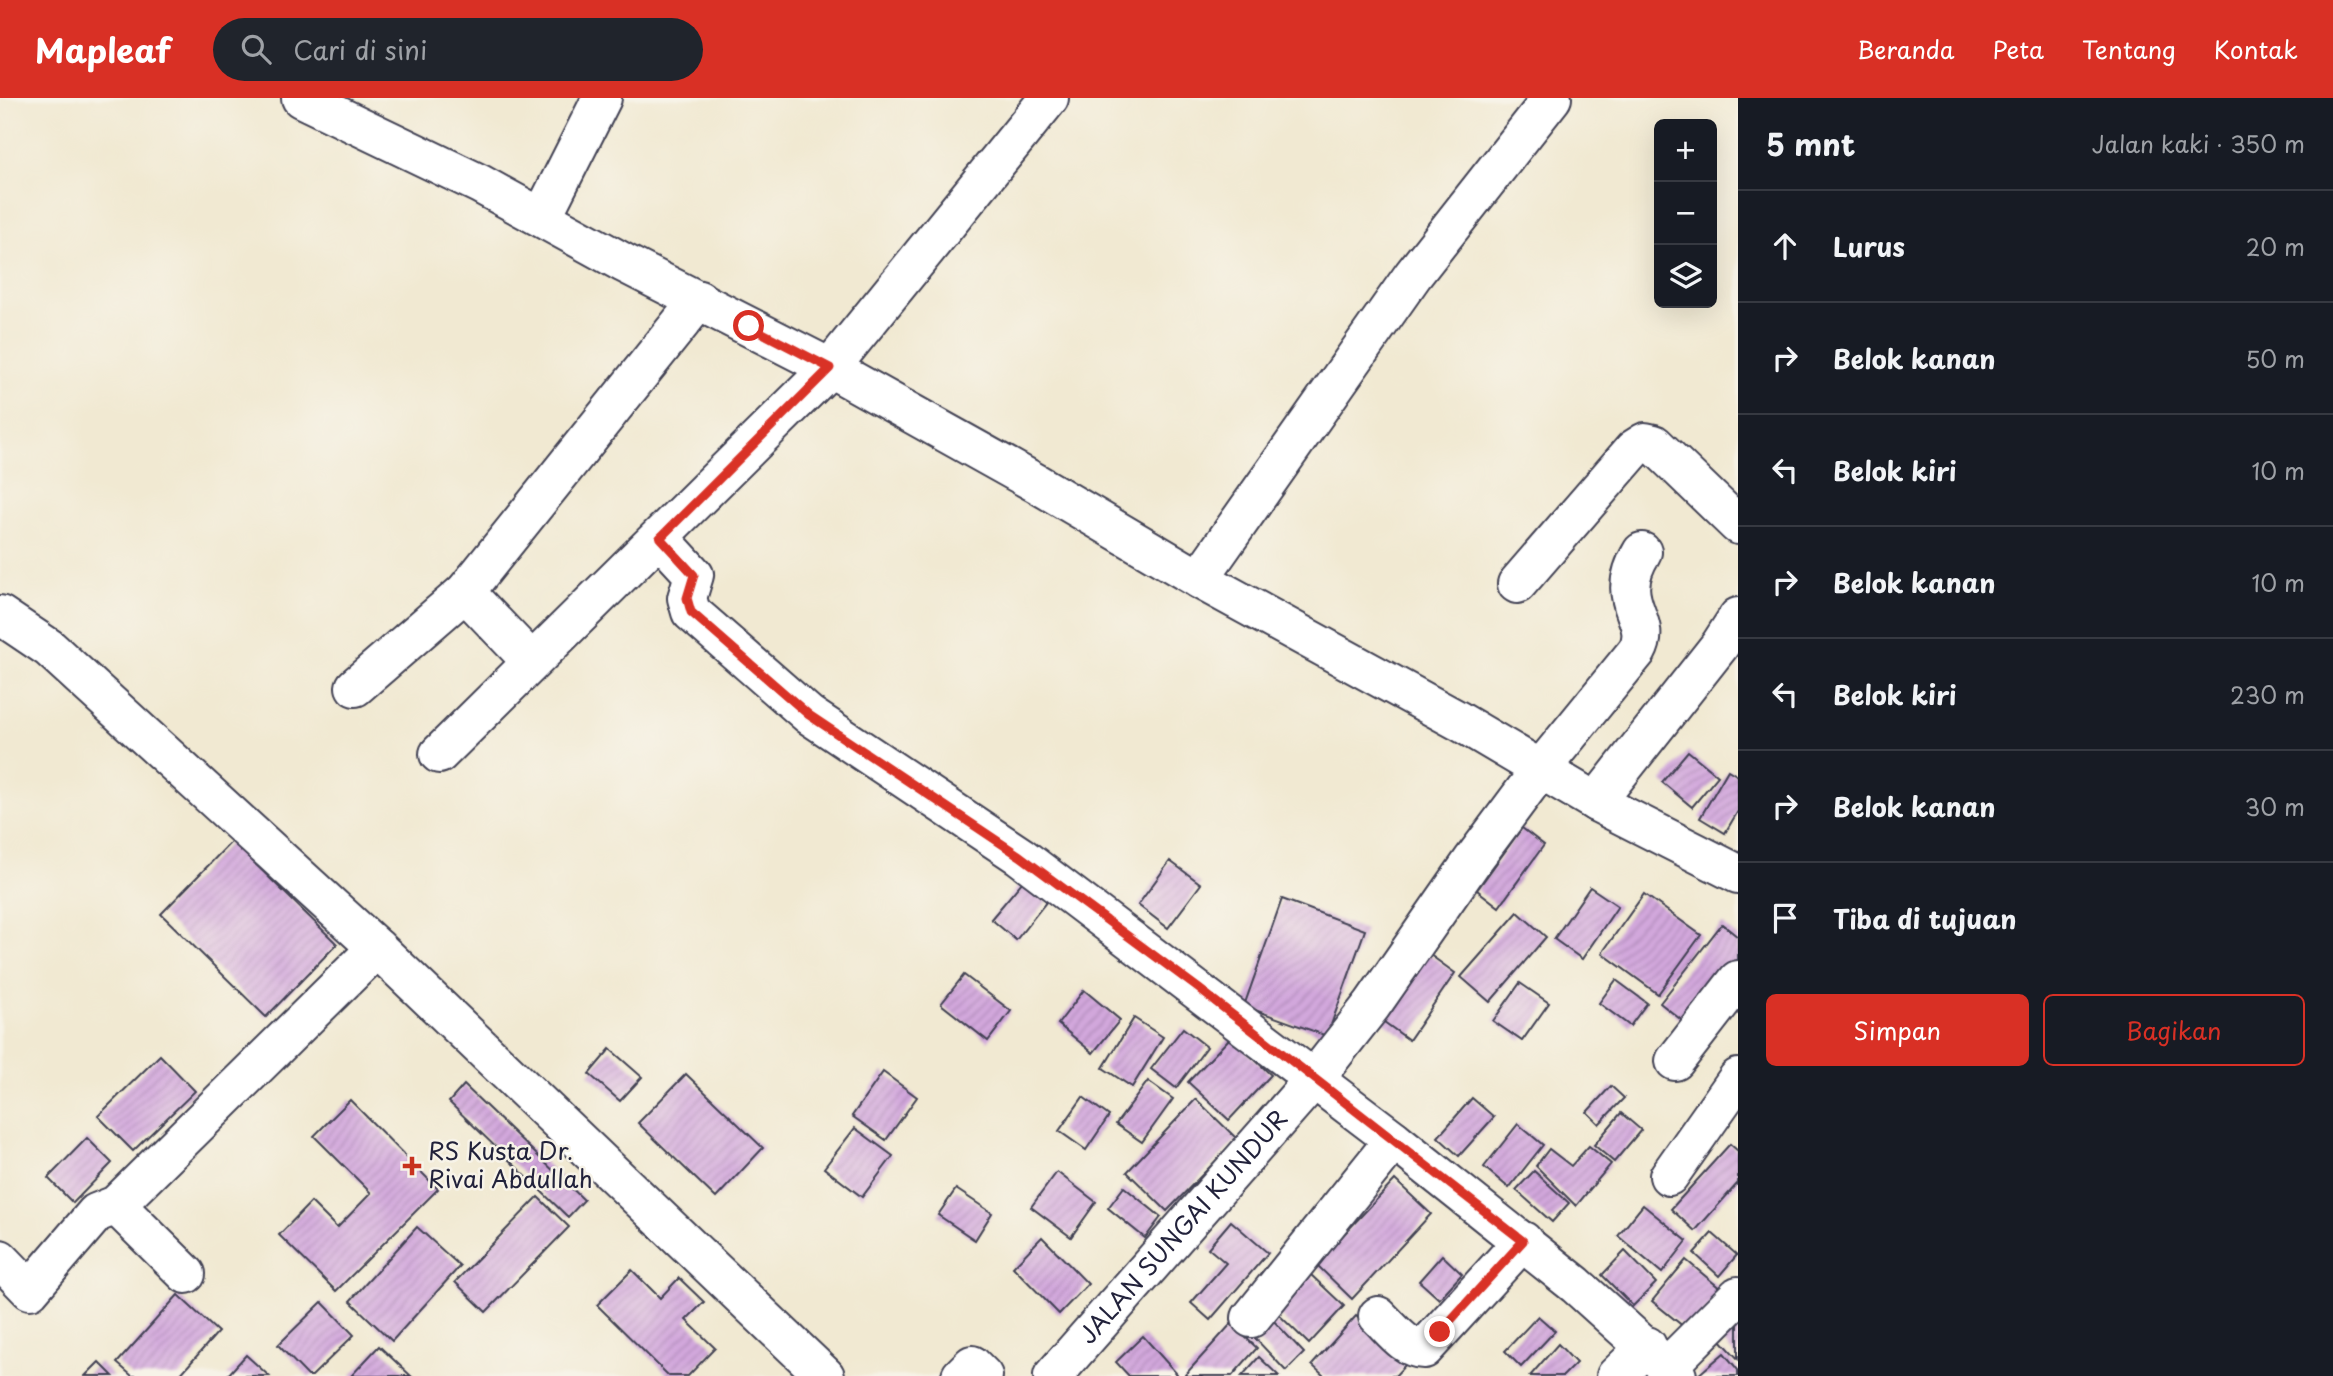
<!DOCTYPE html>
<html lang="id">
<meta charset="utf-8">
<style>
body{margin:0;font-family:"Playpen Sans",sans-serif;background:#20242c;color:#f1f3f6}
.controls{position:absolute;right:21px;top:21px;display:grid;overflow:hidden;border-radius:10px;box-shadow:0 7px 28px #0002}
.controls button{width:63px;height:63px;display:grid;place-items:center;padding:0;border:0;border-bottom:2px solid #363941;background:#171b24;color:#f1f3f6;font:35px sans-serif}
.stop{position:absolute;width:21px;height:21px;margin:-16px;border:5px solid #d93025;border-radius:50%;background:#fff}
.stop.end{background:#d93025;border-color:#fff;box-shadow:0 2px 7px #0008}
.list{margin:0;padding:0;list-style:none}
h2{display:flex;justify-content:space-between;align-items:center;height:91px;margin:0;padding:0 28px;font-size:30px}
h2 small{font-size:23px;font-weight:400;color:#9ea1a6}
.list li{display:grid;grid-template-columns:46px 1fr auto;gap:21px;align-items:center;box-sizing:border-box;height:112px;padding:0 28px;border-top:2px solid #363941}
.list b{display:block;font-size:26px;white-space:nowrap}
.list em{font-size:23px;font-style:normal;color:#9ea1a6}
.actions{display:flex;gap:14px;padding:21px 28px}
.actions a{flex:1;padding:16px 0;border:2px solid #d93025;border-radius:10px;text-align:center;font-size:24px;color:#d93025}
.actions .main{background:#d93025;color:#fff}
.icon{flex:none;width:38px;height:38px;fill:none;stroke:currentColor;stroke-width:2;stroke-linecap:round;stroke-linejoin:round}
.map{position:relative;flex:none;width:1738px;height:1278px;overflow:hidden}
header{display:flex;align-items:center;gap:42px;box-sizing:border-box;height:98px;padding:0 35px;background:#d93025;color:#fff}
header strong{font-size:33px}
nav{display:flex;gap:38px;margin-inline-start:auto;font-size:24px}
.search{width:490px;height:63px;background:#20242c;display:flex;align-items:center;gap:18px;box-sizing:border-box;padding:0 24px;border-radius:38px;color:#9ea1a6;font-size:26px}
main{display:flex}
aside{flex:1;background:#171b24}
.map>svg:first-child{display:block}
.building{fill:url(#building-hatch)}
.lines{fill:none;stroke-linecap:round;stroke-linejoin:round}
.minor-casing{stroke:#414052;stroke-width:42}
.minor{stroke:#fff;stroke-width:38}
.route{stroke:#d93025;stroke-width:9}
.poi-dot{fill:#c8321e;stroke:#f7f3e8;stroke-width:2.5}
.labels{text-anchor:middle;stroke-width:5;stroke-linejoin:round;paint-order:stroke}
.poi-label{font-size:24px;fill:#22223b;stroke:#f7f3e8;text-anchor:start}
.street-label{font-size:24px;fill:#22223b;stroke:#f7f3e8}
</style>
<header>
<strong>Mapleaf</strong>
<div class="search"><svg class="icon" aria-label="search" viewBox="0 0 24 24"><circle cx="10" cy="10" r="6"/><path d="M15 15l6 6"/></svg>Cari di sini</div>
<nav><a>Beranda</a><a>Peta</a><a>Tentang</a><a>Kontak</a></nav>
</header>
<main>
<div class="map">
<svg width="1738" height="1278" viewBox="0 0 1738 1278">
<defs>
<pattern id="building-hatch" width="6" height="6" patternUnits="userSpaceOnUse" patternTransform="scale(1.75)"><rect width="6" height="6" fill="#d2a7dc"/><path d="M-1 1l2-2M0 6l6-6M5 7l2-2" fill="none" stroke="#b48fbe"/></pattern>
</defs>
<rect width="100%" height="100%" fill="#f7f3e8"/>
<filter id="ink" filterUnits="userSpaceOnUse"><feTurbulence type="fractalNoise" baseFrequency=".0143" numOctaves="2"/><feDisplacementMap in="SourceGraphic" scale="14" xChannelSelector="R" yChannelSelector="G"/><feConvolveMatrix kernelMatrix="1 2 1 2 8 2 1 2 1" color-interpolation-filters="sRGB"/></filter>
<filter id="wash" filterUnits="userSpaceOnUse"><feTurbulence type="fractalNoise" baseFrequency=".00686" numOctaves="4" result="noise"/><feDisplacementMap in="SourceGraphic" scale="28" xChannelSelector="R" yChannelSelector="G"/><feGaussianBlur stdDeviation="1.57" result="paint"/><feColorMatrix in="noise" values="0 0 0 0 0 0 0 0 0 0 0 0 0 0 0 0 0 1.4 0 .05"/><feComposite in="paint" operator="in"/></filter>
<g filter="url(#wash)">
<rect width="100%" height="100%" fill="#f1e9d2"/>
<g id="blocks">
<g class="building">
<polygon points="1688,653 1718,678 1692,709 1662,684"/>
<polygon points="1728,672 1738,678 1738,713 1725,735 1700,720"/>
<polygon points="1522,730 1544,747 1499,809 1477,792"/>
<polygon points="232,743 337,846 266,919 161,816"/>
<polygon points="1170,763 1201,786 1168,830 1138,807"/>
<polygon points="1022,784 1047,803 1016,842 991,821"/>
<polygon points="1590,789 1618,808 1582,861 1554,841"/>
<polygon points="1644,796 1701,837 1658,896 1602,855"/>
<polygon points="1282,801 1365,832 1327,938 1244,908"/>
<polygon points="1518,814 1546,839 1490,904 1461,879"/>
<polygon points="1722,826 1738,839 1738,864 1689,928 1660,905"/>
<polygon points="1426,854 1455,875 1409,942 1380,921"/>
<polygon points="964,877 1011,913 988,943 941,906"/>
<polygon points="1616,882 1647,905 1630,928 1599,905"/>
<polygon points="1520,885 1549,905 1522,943 1493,923"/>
<polygon points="1084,892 1120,922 1093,955 1058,926"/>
<polygon points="1134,920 1163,939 1132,989 1103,970"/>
<polygon points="1183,930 1207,949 1176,990 1151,971"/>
<polygon points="1231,939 1271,977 1229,1022 1188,984"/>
<polygon points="610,951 642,979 620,1003 589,976"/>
<polygon points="160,957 195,993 133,1053 98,1018"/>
<polygon points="883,974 917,999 886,1042 852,1018"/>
<polygon points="686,976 763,1050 716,1100 638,1025"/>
<polygon points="1148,983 1173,1001 1142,1044 1116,1026"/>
<polygon points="464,987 584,1102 568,1119 449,1004"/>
<polygon points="1611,988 1624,1000 1599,1026 1587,1014"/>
<polygon points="1083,999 1109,1018 1086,1052 1059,1033"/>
<polygon points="1472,1000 1494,1019 1459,1058 1438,1039"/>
<polygon points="1196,1001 1237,1041 1167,1113 1127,1074"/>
<polygon points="350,1002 438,1091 336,1193 279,1137 311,1104 337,1130 371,1095 314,1038"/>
<polygon points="1621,1015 1641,1032 1614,1064 1594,1047"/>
<polygon points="1518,1026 1543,1047 1509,1090 1484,1069"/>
<polygon points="855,1030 893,1058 862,1099 824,1070"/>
<polygon points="87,1040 112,1065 73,1105 48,1080"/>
<polygon points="1730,1046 1738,1053 1738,1085 1695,1133 1671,1111"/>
<polygon points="1589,1048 1611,1066 1576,1108 1536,1068 1549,1051 1571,1068"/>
<polygon points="1534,1073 1569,1105 1552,1124 1516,1092"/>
<polygon points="1057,1074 1096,1104 1071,1139 1031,1109"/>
<polygon points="1395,1082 1431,1116 1352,1201 1316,1166"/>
<polygon points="1124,1089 1161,1119 1145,1140 1108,1110"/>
<polygon points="956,1091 992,1115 975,1142 938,1117"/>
<polygon points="538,1099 569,1129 486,1214 455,1184"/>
<polygon points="1643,1107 1687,1143 1662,1175 1618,1138"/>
<polygon points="1231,1123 1268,1155 1210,1222 1191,1205 1226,1165 1208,1150"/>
<polygon points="417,1129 460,1168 392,1243 350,1203"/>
<polygon points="1712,1135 1737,1157 1719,1178 1694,1155"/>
<polygon points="1042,1139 1088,1186 1059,1216 1013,1169"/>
<polygon points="1625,1153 1656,1185 1633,1208 1602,1177"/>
<polygon points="1442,1157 1462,1176 1439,1201 1419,1183"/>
<polygon points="1686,1162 1722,1192 1689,1233 1652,1203"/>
<polygon points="632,1172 660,1200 679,1180 704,1204 686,1222 715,1250 688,1278 669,1278 597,1207"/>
<polygon points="1310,1176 1344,1208 1309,1246 1275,1213"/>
<polygon points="178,1197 218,1234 179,1278 132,1278 117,1265"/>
<polygon points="322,1204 354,1237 312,1278 308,1278 278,1247"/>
<polygon points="1356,1218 1407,1265 1395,1278 1324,1278 1312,1267"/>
<polygon points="1538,1218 1555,1233 1521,1269 1505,1253"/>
<polygon points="1271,1220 1304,1255 1286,1273 1253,1238"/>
<polygon points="1738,1222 1738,1261 1719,1240"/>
<polygon points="1231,1226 1257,1250 1232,1278 1184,1278"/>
<polygon points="1143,1238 1177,1276 1175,1278 1129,1278 1116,1264"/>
<polygon points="1558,1246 1576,1265 1563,1278 1530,1278"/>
<polygon points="379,1248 411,1278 351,1278"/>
<polygon points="1724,1255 1738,1272 1738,1278 1697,1278"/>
<polygon points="246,1257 269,1278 227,1278"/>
<polygon points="1259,1259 1279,1278 1242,1278"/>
<polygon points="99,1264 113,1278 85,1278"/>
</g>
</g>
</g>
<g filter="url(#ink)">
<use href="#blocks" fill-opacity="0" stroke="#414052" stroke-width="2"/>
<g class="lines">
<g class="minor-casing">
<g id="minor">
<polyline points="301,0 480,86 624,165 830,270 1036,385 1199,481 1459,623 1596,704 1738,776"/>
<polyline points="542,119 602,0"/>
<polyline points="660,440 694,477 687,500 691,514 809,617 1020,758 1394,1042 1576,1187 1677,1278"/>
<polyline points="1199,481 1413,177 1552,0"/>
<polyline points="1517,486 1634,351 1645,344 1654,346 1738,427"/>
<polyline points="465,494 531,563"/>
<polyline points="0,517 49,550 377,850"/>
<polyline points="355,589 465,494 699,202"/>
<polyline points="439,656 830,270 1049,0"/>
<polyline points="1596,704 1720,547 1738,519"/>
<polyline points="1675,963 1738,882"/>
<polyline points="1669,1078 1738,980"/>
<polyline points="116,1107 186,1176"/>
<polyline points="0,1161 30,1192 96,1115 116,1107 377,850 825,1278"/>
<path d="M1378,1218C1390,1229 1406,1252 1424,1251L1523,1143"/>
<polyline points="1251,1220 1394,1042"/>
<polyline points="1668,1268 1738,1198"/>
<polyline points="961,1278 972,1267 983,1278"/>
<path id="s1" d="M1053,1278L1314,981L1372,907L1473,762L1540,672L1637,553C1655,520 1610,506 1642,454"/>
<polyline points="1616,1278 1647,1248"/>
</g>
</g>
<use href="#minor" class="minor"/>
</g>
</g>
<g class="lines" filter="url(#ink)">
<polyline class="route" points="749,228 830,270 660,440 694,477 687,500 691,514 809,617 1020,758 1198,890 1523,1143 1440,1234"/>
</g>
<path class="poi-dot" d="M408.5 1057.5h7v7h7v7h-7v7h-7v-7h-7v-7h7z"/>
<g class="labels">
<g class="poi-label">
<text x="428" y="1062">RS Kusta Dr.<tspan x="428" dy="28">Rivai Abdullah</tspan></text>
</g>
<g class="street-label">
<text dy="8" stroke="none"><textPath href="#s1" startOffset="198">JALAN SUNGAI KUNDUR</textPath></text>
</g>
</g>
</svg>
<div class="controls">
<button>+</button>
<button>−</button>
<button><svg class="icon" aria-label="layers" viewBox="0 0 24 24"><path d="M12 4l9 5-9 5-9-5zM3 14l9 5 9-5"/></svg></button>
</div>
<div class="stop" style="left:749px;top:228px"></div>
<div class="stop end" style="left:1440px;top:1234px"></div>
</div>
<aside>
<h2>5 mnt<small>Jalan kaki · 350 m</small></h2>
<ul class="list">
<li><svg class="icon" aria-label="ahead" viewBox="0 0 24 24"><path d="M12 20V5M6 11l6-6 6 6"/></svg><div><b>Lurus</b></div><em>20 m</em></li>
<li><svg class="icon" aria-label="right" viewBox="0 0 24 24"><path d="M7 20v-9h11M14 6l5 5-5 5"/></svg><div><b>Belok kanan</b></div><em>50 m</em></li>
<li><svg class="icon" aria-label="left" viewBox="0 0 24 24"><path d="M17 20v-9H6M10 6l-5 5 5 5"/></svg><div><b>Belok kiri</b></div><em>10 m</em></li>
<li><svg class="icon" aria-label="right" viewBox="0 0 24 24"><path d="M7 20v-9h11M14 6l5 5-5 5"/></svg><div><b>Belok kanan</b></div><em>10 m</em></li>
<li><svg class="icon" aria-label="left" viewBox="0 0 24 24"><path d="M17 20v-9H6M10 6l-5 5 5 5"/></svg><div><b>Belok kiri</b></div><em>230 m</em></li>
<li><svg class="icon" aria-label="right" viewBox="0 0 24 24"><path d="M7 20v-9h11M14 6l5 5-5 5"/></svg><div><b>Belok kanan</b></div><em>30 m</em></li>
<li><svg class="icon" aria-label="arrive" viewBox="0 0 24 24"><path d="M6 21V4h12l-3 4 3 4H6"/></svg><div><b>Tiba di tujuan</b></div></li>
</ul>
<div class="actions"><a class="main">Simpan</a><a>Bagikan</a></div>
</aside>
</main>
